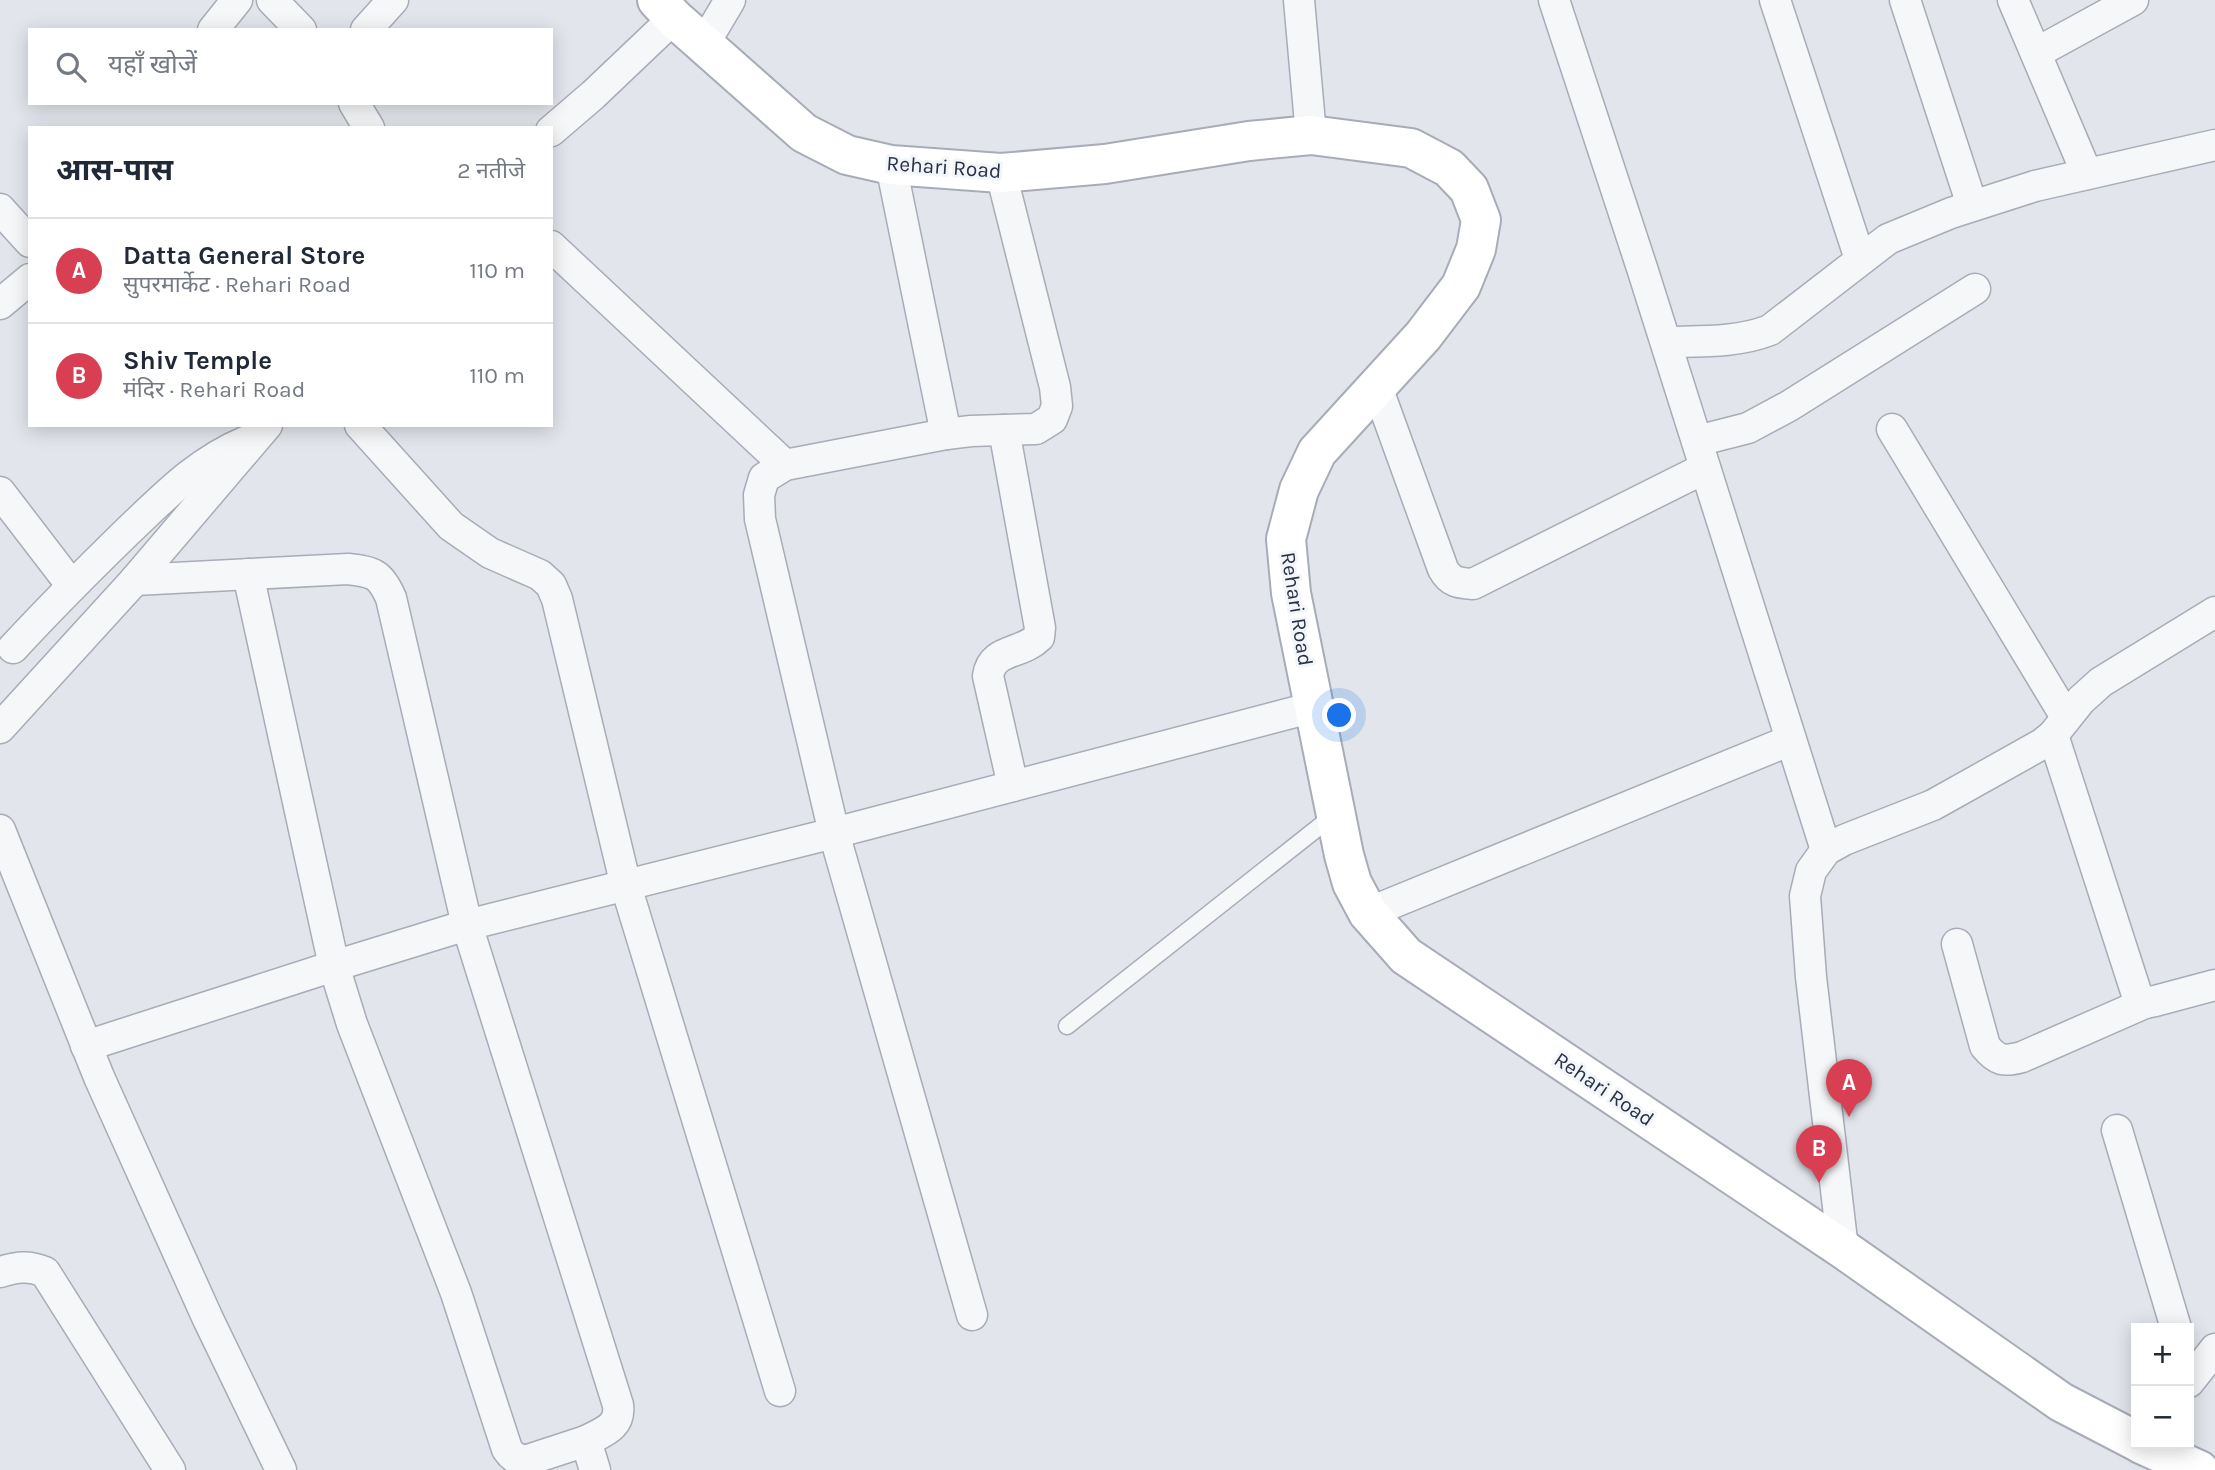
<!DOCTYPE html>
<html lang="hi">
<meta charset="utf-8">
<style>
body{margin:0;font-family:Karla,"Noto Sans Devanagari",sans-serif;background:#f2f2f3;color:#1f2937}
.controls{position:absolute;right:21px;bottom:21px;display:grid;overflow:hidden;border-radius:0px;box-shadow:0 4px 18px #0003}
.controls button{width:63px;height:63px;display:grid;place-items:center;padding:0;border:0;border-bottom:2px solid #e0e1e3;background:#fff;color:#1f2937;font:35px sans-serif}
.you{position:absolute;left:1340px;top:716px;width:24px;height:24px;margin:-18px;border:5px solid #fff;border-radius:50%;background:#1a73e8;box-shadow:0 0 0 10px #1a73e833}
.badge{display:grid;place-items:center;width:46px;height:46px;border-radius:50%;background:#d93f52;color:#fff;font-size:23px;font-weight:700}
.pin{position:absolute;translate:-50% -58px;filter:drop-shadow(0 2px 4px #0008)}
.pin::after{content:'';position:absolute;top:37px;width:24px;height:21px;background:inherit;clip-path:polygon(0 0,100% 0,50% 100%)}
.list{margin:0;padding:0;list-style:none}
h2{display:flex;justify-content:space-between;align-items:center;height:91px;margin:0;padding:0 28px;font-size:30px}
h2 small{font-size:23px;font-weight:400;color:#747a83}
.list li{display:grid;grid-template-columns:46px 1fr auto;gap:21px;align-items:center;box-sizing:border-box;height:105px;padding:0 28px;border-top:2px solid #e0e1e3}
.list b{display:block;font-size:26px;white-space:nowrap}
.list p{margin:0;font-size:23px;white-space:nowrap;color:#747a83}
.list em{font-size:23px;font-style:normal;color:#747a83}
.icon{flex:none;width:38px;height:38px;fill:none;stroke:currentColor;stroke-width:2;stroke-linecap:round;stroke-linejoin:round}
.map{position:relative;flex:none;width:2215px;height:1470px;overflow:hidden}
.search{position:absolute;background:#fff;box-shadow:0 4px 18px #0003;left:28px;top:28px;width:525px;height:77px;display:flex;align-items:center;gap:18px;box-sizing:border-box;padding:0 24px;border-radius:0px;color:#747a83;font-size:26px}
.panel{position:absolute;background:#fff;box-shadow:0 4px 18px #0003;left:28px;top:126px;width:525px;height:301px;border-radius:0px}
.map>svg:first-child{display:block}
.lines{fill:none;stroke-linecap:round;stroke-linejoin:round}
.lane-casing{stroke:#a7acb7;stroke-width:19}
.street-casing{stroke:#a7acb7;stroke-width:33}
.secondary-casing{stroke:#a7acb7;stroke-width:42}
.lane{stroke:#f5f7f9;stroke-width:16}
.street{stroke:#f5f7f9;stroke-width:30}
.secondary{stroke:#fff;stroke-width:38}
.labels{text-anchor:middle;stroke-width:6;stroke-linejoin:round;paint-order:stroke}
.street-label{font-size:21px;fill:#293245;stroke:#f2f5f9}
</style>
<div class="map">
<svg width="2215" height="1470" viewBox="0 0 2215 1470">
<rect width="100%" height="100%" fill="#e2e6ec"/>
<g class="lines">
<g class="lane-casing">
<polyline id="lane" points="1067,1026 1334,815"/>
</g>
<g class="street-casing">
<g id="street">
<polyline points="272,0 301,30"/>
<polyline points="1299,0 1311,135"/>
<polyline points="1554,0 1642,268 1826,850"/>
<polyline points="1775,0 1860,259"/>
<polyline points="1905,0 1972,205"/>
<polyline points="2013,0 2087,174"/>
<polyline points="213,30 237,0"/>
<polyline points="366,30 393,0"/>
<polyline points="704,44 730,0"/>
<polyline points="2036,53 2133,0"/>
<polyline points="354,103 369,128"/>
<polyline points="551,131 593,95 674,18"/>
<polyline points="891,165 946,434"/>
<polyline points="0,209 30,242"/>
<polyline points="551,246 785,465"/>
<polyline points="0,304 30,279"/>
<path d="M1666,342C1701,341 1737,343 1770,330L1888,239L1951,213L2035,186L2215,145"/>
<path d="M1377,387L1443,569C1450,582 1458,583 1473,584L1705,468"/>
<polyline points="360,425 451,526 490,553 540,575 551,585 557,599 626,886 780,1391"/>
<polyline points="1892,429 2066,717"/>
<path d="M1004,430L1040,628L1039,637C1021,655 992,648 988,676L1013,786"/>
<polyline points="1697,441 1748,428 1789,406 1975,289"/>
<polyline points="0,492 72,586"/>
<path d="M135,580L348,569C373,572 380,573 391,598L467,925L618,1405C621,1427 603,1432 586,1441"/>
<path d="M13,648C50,608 88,570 127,532C166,495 197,462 247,441"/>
<polyline points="0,728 135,580 267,425"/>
<polyline points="2053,735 2138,998 2145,1003 2155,1001 2215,985"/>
<polyline points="0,830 99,1077 208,1319 281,1470"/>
<polyline points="1368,913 1791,740"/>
<path d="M1957,944L1985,1046C1997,1061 2004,1062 2022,1057L2145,1003"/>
<polyline points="86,1046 334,966 248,574"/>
<polyline points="2117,1130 2176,1328"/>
<polyline points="1843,1249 1811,977 1805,896 1811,871 1826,850 1844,840 1933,805 2042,744 2053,735 2081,700 2101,682 2215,612"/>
<path d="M0,1272C17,1267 28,1265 45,1272L170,1470"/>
<polyline points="972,1315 834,833 760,519 759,495 764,478 785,465 946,434 971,431 1036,429 1052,419 1057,406 1055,387 1001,173"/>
<polyline points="2189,1382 2215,1349"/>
<path d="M595,1470L586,1441L528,1460C518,1460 513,1458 507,1449L456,1293L352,1024L334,966L467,925L834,833L1314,707"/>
</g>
</g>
<g class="secondary-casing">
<g id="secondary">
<polyline points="657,0 674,18 804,133 847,155 891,165 1001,173 1105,164 1249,141 1311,135 1411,148 1449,168 1469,189 1481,220 1476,249 1461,286 1423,336 1317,452 1299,490 1286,539 1291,593 1344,855 1352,883 1368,913 1406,956 1843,1249 2061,1402 2136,1441"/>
<polyline points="2141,1444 2199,1470"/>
</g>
</g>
<use href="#lane" class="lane"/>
<use href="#street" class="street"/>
<use href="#secondary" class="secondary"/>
</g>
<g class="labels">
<g class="street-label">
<text transform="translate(944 167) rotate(4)" y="7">Rehari Road</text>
<text transform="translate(1297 609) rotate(81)" y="7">Rehari Road</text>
<text transform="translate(1604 1089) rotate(34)" y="7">Rehari Road</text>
</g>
</g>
</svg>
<div class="controls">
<button>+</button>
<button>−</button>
</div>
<div class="you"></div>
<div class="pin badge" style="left:1849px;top:1117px">A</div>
<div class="pin badge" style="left:1819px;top:1183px">B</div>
<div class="search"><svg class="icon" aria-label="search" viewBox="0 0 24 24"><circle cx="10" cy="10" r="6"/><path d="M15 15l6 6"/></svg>यहाँ खोजें</div>
<section class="panel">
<h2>आस-पास<small>2 नतीजे</small></h2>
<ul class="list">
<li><span class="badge">A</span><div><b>Datta General Store</b><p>सुपरमार्केट · Rehari Road</p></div><em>110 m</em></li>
<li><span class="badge">B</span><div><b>Shiv Temple</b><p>मंदिर · Rehari Road</p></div><em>110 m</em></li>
</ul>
</section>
</div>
